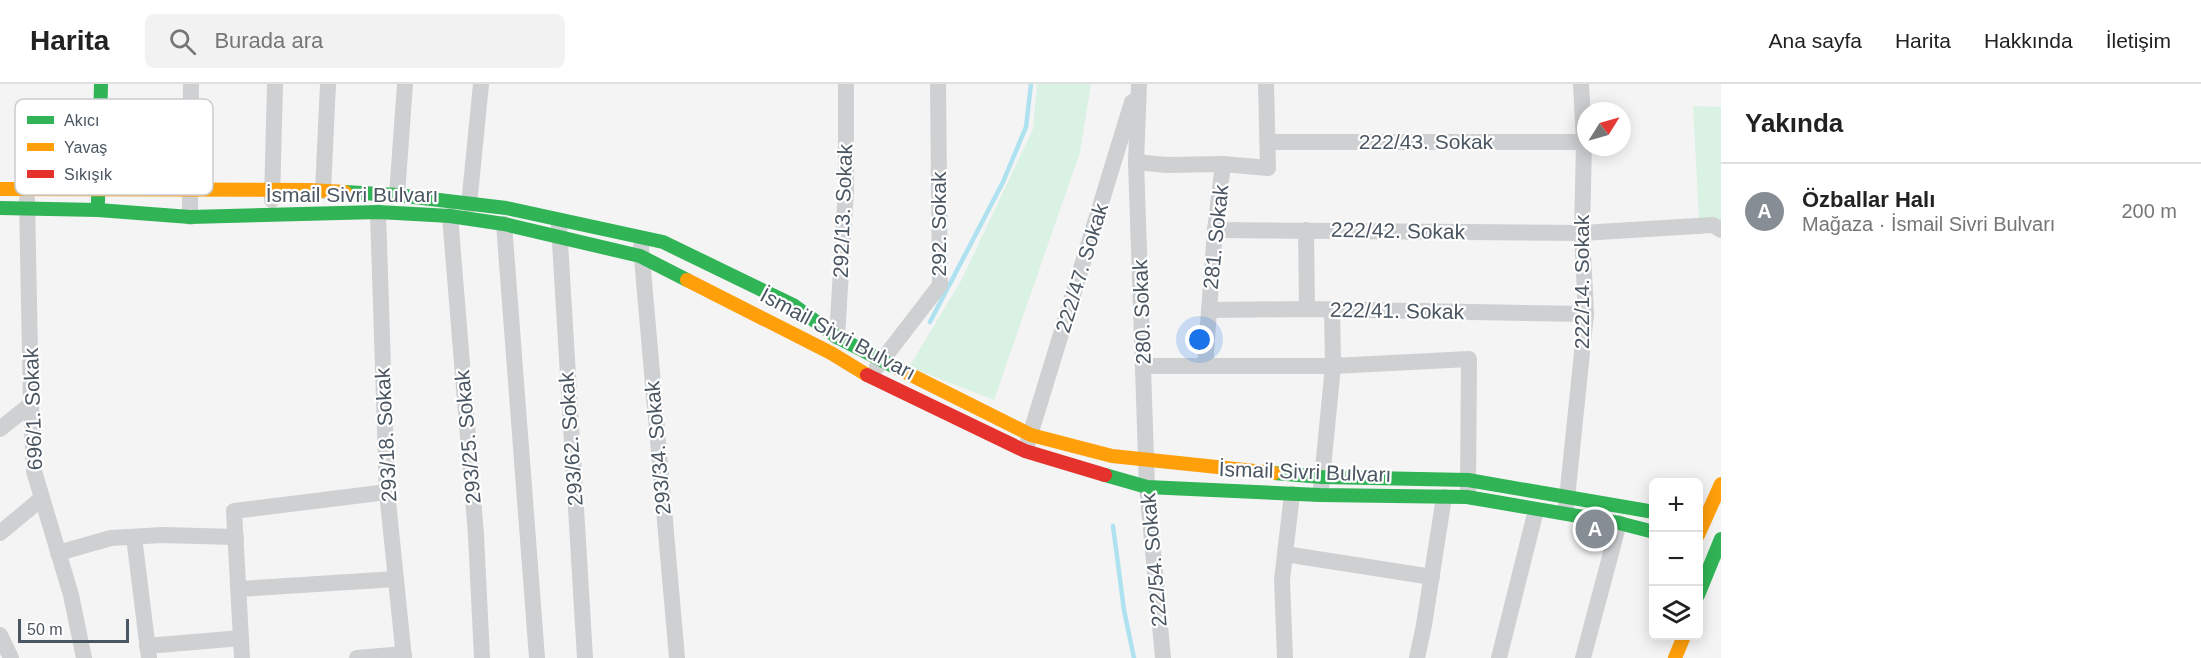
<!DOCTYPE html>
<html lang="tr">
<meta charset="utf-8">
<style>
body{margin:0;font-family:Arial,sans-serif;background:#f2f2f2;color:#222}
.controls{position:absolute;right:18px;bottom:18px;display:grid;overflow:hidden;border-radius:9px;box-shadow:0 3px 15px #0003}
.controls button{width:54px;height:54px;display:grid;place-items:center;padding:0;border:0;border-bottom:2px solid #e0e0e0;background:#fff;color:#222;font:30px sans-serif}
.compass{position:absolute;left:1577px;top:18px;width:54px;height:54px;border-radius:50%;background:#fff;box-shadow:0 3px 15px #0003;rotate:53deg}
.scale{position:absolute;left:18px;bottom:15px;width:111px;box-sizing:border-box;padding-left:6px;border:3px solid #4a5661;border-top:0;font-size:16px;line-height:21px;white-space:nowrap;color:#4a5661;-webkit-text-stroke:4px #fff;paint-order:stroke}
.you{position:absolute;left:1200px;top:256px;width:21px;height:21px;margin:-15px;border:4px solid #fff;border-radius:50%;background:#1a73e8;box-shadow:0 0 0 9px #1a73e833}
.badge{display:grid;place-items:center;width:39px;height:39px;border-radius:50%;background:#868d94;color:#fff;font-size:20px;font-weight:700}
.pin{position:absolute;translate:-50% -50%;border:3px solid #fff;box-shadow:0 2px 6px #0006}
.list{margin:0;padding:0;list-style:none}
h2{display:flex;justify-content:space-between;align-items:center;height:78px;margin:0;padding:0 24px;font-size:26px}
h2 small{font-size:20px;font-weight:400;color:#767676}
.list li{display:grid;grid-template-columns:39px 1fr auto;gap:18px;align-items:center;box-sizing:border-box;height:96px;padding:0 24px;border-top:2px solid #e0e0e0}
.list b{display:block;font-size:22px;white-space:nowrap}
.list p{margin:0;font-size:20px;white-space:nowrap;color:#767676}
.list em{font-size:20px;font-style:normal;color:#767676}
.icon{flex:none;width:33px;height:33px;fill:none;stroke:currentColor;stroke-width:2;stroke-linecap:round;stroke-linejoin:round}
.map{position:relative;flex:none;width:1721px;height:574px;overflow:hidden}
header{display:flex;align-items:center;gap:36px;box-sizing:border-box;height:84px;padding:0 30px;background:#fff;border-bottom:2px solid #e0e0e0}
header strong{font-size:28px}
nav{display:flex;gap:33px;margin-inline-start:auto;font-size:21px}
.search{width:420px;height:54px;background:#f2f2f2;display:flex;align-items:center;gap:15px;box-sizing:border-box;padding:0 21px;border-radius:9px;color:#767676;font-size:22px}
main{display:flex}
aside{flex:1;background:#fff}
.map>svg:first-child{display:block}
.green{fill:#d9f2e3}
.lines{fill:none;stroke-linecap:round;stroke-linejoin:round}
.stream{stroke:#aee2f0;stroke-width:4.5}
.street{stroke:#ced0d2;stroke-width:16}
.fast{stroke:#30b455;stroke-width:14}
.slow{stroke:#ff9f0a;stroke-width:14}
.jam{stroke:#e5322d;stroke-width:14}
.labels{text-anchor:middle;stroke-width:4.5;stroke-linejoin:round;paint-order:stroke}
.street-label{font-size:21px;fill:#4a5661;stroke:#fff}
.key{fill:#fff;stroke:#c9ccd0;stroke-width:1.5}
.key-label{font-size:16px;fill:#4a5661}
</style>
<header>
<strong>Harita</strong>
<div class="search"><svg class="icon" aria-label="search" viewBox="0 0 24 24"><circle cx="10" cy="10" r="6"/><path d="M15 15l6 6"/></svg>Burada ara</div>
<nav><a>Ana sayfa</a><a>Harita</a><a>Hakkında</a><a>İletişim</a></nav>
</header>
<main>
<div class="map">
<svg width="1721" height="574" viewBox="0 0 1721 574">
<rect width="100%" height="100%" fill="#f4f4f4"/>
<g class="green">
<polygon points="1037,0 1091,0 1080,68 994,316 909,283 961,197 1033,45"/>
<polygon points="1693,22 1721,23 1721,146 1699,135"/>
</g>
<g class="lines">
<g class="stream">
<polyline points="930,238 1003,98 1026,43 1031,0"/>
<polyline points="1113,442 1124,526 1134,574"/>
</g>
<g class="street">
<polyline points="1139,0 1136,78 1147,403 1163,574"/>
<polyline points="1268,58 1584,58"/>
<polyline points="1136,78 1166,81 1223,80"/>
<polyline points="323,107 328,0"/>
<polyline points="397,111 405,0"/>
<polyline points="27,115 31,320 34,387 71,511 84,574"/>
<polyline points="272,116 275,0"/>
<polyline points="469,121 481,0"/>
<polyline points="378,128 387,408 404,574"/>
<polyline points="450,132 476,451 482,574"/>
<polyline points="190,133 191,0"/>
<polyline points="504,140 537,574"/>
<polyline points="559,142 585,574"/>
<polyline points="1215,146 1582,149 1713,141 1721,146"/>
<polyline points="1306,146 1307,225"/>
<polyline points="641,163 677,574"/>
<polyline points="1332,225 1333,282 1469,275 1468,406"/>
<polyline points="1209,226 1307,225 1586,230"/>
<polyline points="837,253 846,105 846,0"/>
<polyline points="1144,282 1333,282 1321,405"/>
<polyline points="1205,282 1215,146 1223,80 1268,84 1266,0"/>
<polyline points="877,283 940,201 938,0"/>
<polyline points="0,345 31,320"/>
<polyline points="1027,361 1132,18"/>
<polyline points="1566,424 1586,230 1582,149 1584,58 1581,0"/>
<polyline points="0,449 41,415"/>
<polyline points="134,453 149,574"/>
<polyline points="58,469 111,454 163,451 236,453"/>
<polyline points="1285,470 1292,410"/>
<polyline points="239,505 396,495"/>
<polyline points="0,551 11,574"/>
<polyline points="147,562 241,554"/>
<polyline points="242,574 234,427 387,408"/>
<polyline points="357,574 404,570"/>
<polyline points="1285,574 1282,496 1285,470 1432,493"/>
<polyline points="1417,574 1424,541 1444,413"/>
<polyline points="1499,574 1536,426"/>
<polyline points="1583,574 1619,439"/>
</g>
<g class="fast">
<polyline points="345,108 397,111 506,124 663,158 793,221 837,253 897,284"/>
<polyline points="98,118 101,0"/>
<polyline points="0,124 98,126 190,133 378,128 450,132 504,140 640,172 687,196"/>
<polyline points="1274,389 1322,393 1468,396 1654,428"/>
<polyline points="1105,391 1147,403 1320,411 1467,413 1619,439 1654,448"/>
<polyline points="1698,511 1721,455"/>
</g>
<g class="slow">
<polyline points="0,105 309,106 345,108"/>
<polyline points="687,196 831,269 867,291"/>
<polyline points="897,284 1031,351 1112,372 1274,389"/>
<polyline points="1698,451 1721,400"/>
<polyline points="1675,574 1684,552"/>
</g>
<polyline class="jam" points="867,291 1025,367 1105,391"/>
</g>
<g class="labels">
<g class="street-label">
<text x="1426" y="65">222/43. Sokak</text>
<text x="352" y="118">İsmail Sivri Bulvarı</text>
<text transform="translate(843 127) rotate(-88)" y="7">292/13. Sokak</text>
<text transform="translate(939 140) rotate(-90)" y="7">292. Sokak</text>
<text transform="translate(1398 147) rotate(1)" y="7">222/42. Sokak</text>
<text transform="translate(1216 153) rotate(-84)" y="7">281. Sokak</text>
<text transform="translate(1082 184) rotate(-73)" y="7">222/47. Sokak</text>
<text transform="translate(1582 198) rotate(-90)" y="7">222/14. Sokak</text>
<text transform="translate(1397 227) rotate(1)" y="7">222/41. Sokak</text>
<text transform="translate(1142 228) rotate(-92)" y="7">280. Sokak</text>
<text transform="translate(838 250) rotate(28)" y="7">İsmail Sivri Bulvarı</text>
<text transform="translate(33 325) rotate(-92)" y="7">696/1. Sokak</text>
<text transform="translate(386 351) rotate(-93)" y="7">293/18. Sokak</text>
<text transform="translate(468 353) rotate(-95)" y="7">293/25. Sokak</text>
<text transform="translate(571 355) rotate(-94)" y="7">293/62. Sokak</text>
<text transform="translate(658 364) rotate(-95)" y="7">293/34. Sokak</text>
<text transform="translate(1305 388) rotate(2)" y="7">İsmail Sivri Bulvarı</text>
<text transform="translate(1154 476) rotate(-95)" y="7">222/54. Sokak</text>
</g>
</g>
<rect x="15" y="15" width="198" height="96" rx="9" class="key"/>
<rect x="27" y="32" width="27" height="8" fill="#30b455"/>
<rect x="27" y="59" width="27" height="8" fill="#ff9f0a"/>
<rect x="27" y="86" width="27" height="8" fill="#e5322d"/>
<g class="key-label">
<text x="64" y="42">Akıcı</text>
<text x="64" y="69">Yavaş</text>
<text x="64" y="96">Sıkışık</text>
</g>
</svg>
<div class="controls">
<button>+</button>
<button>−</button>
<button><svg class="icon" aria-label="layers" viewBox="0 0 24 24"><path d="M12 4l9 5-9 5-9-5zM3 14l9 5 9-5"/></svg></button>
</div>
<svg class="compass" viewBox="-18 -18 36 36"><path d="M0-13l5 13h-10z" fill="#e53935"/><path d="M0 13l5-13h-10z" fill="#767676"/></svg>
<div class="scale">50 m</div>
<div class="you"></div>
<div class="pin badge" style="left:1595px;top:445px">A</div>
</div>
<aside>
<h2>Yakında<small></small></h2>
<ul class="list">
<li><span class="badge">A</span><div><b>Özballar Halı</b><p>Mağaza · İsmail Sivri Bulvarı</p></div><em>200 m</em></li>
</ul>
</aside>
</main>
